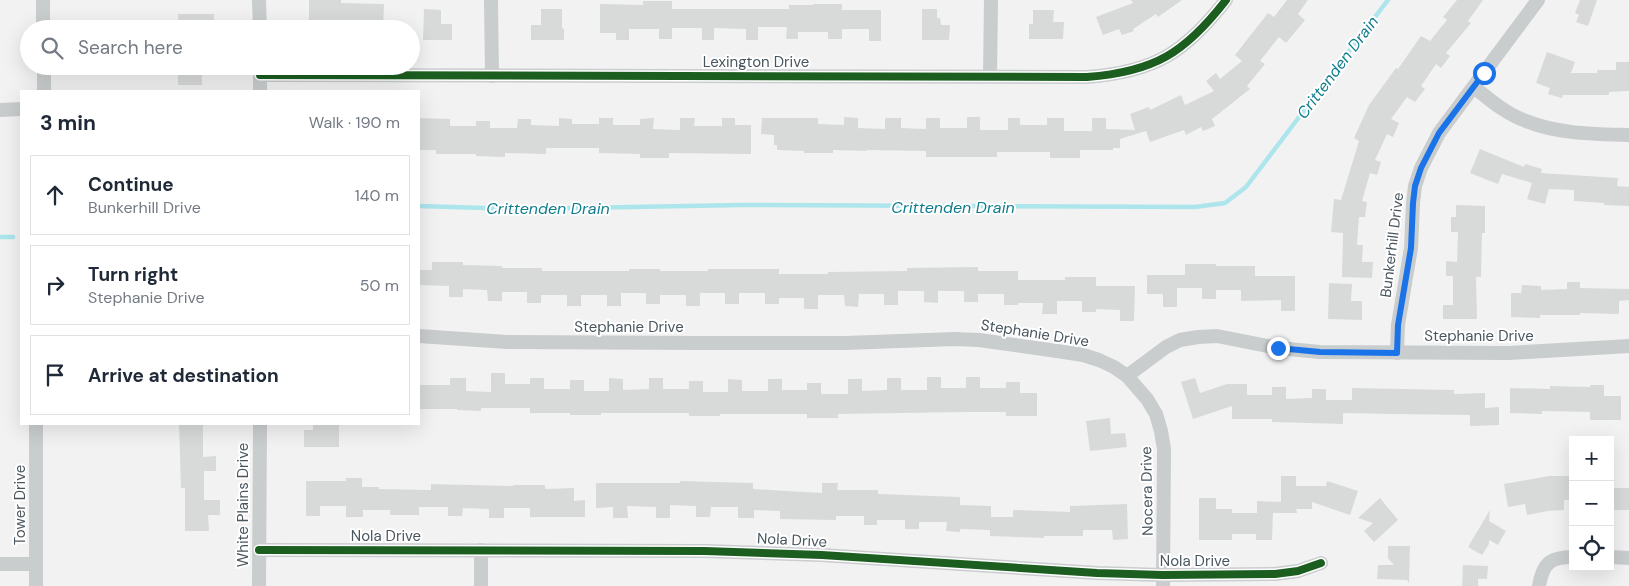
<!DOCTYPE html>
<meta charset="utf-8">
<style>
body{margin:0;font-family:"DM Sans",sans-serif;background:#f6f6f7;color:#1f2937}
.controls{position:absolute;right:15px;bottom:15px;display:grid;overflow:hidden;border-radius:0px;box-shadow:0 5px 20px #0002}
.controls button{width:45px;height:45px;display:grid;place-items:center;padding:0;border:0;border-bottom:1px solid #e0e1e3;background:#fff;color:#1f2937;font:25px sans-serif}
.stop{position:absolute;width:15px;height:15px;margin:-11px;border:4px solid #1a73e8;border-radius:50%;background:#fff}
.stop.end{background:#1a73e8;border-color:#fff;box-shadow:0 1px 5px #0008}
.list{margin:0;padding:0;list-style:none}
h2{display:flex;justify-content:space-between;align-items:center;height:65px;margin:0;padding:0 20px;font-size:21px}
h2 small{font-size:16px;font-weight:400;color:#747a83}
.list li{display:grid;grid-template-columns:32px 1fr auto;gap:15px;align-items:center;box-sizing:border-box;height:80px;margin:0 10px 10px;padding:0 10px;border:1px solid #e0e1e3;border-radius:0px}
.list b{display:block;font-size:19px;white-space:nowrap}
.list p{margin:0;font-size:16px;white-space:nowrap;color:#747a83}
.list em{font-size:16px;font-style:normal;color:#747a83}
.icon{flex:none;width:28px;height:28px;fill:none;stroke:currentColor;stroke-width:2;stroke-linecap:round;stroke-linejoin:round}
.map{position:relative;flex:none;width:1629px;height:586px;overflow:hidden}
.search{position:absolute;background:#fff;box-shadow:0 5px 20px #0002;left:20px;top:20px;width:400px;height:55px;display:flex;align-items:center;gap:12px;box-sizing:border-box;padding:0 18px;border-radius:28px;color:#747a83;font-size:19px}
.panel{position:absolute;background:#fff;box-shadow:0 5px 20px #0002;left:20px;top:90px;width:400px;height:335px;border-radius:0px}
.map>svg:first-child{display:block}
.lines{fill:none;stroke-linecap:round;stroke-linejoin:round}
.stream{stroke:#ade5ed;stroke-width:4.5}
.building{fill:#d8dada}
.minor{stroke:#c9cdce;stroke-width:14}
.cycleway-casing{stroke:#fff;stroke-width:11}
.cycleway{stroke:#1b5e20;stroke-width:8}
.route{stroke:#1a73e8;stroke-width:6}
.labels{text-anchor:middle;stroke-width:4;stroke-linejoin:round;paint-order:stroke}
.street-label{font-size:15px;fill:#49565e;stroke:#fff}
.water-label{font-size:16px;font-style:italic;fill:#0f7d8d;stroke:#fff}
</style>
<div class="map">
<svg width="1629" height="586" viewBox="0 0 1629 586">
<rect width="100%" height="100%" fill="#f2f2f2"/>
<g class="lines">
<g class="stream">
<polyline points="419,206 522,209 742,205 1195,207 1225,203 1246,187 1388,0"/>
<polyline points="0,237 13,237"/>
</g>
</g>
<g class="building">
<polygon points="309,0 341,0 341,3 384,4 383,29 309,29"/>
<polygon points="1131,0 1182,0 1158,17 1156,14 1133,29 1134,31 1122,35 1119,29 1103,35 1096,17 1133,3"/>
<polygon points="1287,0 1308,0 1298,14 1305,20 1286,43 1279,37 1260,61 1265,64 1247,86 1250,89 1212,119 1215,126 1203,131 1201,127 1186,135 1184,130 1150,142 1146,131 1120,139 1120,148 1113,148 1113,150 1080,150 1080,158 1050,158 1050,152 997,152 997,157 926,157 926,151 866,150 866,151 833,150 833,153 804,153 804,151 777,150 777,145 774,145 774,135 761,134 762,118 818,118 818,124 844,125 844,117 858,118 858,128 885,129 885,118 901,118 901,128 926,129 926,118 940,118 940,128 967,128 967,117 980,117 980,130 1008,130 1008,118 1020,118 1020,125 1047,125 1047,118 1064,118 1064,131 1092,131 1092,118 1106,118 1106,129 1135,130 1130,114 1149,107 1150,110 1181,95 1185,105 1214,91 1206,81 1216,73 1220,79 1242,61 1235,55 1268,13 1274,17"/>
<polygon points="1457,0 1483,0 1468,21 1471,23 1446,53 1450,56 1441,68 1436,64 1421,86 1425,89 1415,102 1407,97 1391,119 1399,123 1393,137 1387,134 1375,160 1381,162 1377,175 1370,173 1362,201 1367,202 1365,217 1359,217 1357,245 1363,245 1362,262 1373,262 1372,278 1342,277 1343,233 1331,232 1334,199 1341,200 1359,141 1354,138 1369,105 1396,68 1398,69 1421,36 1430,41 1447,20 1443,17"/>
<polygon points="1580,0 1597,0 1588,26 1576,22 1579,15 1575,13"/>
<polygon points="643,1 672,1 672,9 789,9 789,5 813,5 813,4 842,4 842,10 881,10 881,41 869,41 869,29 842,29 842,39 828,39 828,32 798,32 798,39 786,39 787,27 758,27 758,40 746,40 746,29 714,28 714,40 702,40 702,28 672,28 672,39 659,39 659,29 629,29 629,40 616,40 616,33 600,33 600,4 643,5"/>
<polygon points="424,9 441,10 441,24 452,24 452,40 423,40"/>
<polygon points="541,9 562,9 562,28 564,29 564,40 531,40 531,25 541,25"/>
<polygon points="922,9 937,9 937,18 940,18 941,25 950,25 949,40 922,40"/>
<polygon points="1033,10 1054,10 1053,22 1064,22 1063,39 1029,39 1029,24 1033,24"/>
<polygon points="178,14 214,14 214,28 179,29"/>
<polygon points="1547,52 1575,62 1571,73 1597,73 1597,70 1616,70 1616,62 1629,62 1629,91 1609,92 1609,95 1563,95 1562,98 1548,94 1550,88 1536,83"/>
<rect x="178" y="66" width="24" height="19"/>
<polygon points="419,118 450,119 450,126 476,126 476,121 490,121 490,128 517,128 518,119 531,119 531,125 559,126 559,118 572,119 572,124 599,124 599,118 613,118 613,125 640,125 640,119 654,118 653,129 680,130 680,118 695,118 694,126 722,126 722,118 735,118 735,125 751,125 751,154 669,153 669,158 640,158 640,154 599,153 599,148 546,148 546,154 505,153 505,157 476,156 476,154 436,154 436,150 419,150"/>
<polygon points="1480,149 1524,167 1525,164 1542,169 1541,173 1618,178 1617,186 1629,187 1629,206 1604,205 1604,203 1574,201 1574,190 1549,189 1545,204 1527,199 1532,183 1502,174 1498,184 1470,173"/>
<polygon points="1456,205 1485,206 1485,233 1482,233 1481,277 1476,277 1477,319 1443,319 1443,305 1453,305 1453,276 1446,276 1446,261 1457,262 1458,232 1451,232 1451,217 1456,217"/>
<polygon points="432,262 463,262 463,265 502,266 502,268 542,268 542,271 629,271 629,269 660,269 660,271 708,271 708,269 779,269 779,274 828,274 828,272 907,271 907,268 978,267 978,271 1018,271 1018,280 1065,280 1065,277 1096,277 1096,286 1135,286 1134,321 1120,321 1120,310 1096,309 1096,312 1082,312 1082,301 1057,301 1057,314 1042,314 1043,303 1018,303 1018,305 1004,305 1004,294 978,294 978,302 964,302 964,291 938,291 938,303 924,302 924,291 898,291 898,305 884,305 884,294 859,294 858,307 845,306 844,295 818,295 818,309 804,309 804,298 779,298 779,304 765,304 765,293 739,293 739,304 725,304 725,293 700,293 700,306 686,306 686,295 660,295 660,304 646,304 646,293 621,293 621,306 607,306 607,295 581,295 581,306 567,306 567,295 541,295 541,303 527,303 527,292 502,292 502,301 488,301 487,290 463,289 463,297 449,297 449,286 419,285 419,270 432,270"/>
<polygon points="1185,264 1216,264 1216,266 1255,266 1255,276 1295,276 1295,311 1281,311 1281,300 1241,301 1241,290 1216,290 1216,299 1202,299 1202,288 1177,288 1177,307 1163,307 1163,294 1147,294 1147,275 1185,275"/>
<polygon points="1567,282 1580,282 1580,288 1629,289 1629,300 1619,301 1619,314 1580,313 1580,315 1540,315 1540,318 1511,317 1511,293 1521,293 1522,285 1541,286 1541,290 1567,289"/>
<polygon points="1329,283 1352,284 1351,301 1362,301 1362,320 1328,319"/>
<polygon points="491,373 505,373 505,384 530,384 530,378 544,378 544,389 570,389 570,380 584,380 584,391 609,391 609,378 623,379 623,390 649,389 649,378 663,378 663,389 689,389 689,381 703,381 703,392 728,392 728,379 742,380 742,391 768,391 768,379 782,379 782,390 807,390 807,383 821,383 821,394 848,394 848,379 862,379 862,391 887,390 887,378 901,378 901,390 927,390 927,377 941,377 941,388 966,388 966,377 980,377 980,388 1006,388 1006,382 1020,382 1020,393 1037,393 1037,416 1006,416 1006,412 966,412 838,414 838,418 807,418 807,414 720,414 720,416 689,416 689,413 601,413 601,415 570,415 570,413 530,413 530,408 481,408 481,411 457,410 457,409 419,409 419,385 450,385 450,378 466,378 466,391 491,392"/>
<polygon points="1195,378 1200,393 1227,384 1247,384 1247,395 1272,395 1272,387 1286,387 1286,399 1312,398 1312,389 1326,389 1326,400 1352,400 1352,388 1454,390 1454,394 1485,393 1485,408 1499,407 1499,425 1470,426 1470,415 1391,414 1343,413 1343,424 1272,422 1272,419 1232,419 1232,406 1193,419 1181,382"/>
<polygon points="1590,385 1604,385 1604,396 1621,396 1621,420 1590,420 1590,412 1542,411 1542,414 1510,413 1510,388 1550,389 1550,386 1590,387"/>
<polygon points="1110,418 1111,434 1125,433 1127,447 1090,451 1086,421"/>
<polygon points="179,424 203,424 203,457 216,456 216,471 204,471 204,500 220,500 220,515 208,515 209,531 185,531 185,488 181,488"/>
<polygon points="313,424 339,424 339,447 304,447 304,430 313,430"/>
<polygon points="1281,476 1296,476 1296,486 1326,486 1327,481 1358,491 1350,515 1312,502 1312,509 1296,509 1297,513 1273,513 1272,540 1256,540 1256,534 1232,534 1232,540 1199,540 1199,498 1216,498 1216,509 1232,509 1232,513 1257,513 1257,501 1281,502"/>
<polygon points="1549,476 1573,476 1573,500 1564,500 1564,510 1548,511 1527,515 1525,504 1508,507 1504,484"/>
<polygon points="346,478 362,478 362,487 379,487 379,489 431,490 431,484 513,486 513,485 545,485 545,489 574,488 574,501 585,500 585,517 530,517 530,508 504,508 504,518 489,518 489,509 463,508 462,516 448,516 448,507 419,507 419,515 390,515 390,510 363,510 363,517 346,517 346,506 320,506 320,516 306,516 306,481 346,481"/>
<polygon points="680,481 753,483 753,489 822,493 822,483 838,483 837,490 878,490 878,494 960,497 960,505 991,506 991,517 1013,517 1013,510 1070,512 1070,506 1127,504 1128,539 1113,540 1112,530 1083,530 1083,536 1044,536 1044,538 990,536 990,530 960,529 960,532 946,531 947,522 919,522 919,529 905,529 905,520 877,520 877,525 864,525 864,516 836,516 836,520 780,519 780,511 754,510 754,518 738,518 738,507 711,507 710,517 696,517 696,506 670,505 670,518 656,518 656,507 627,506 628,518 613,518 613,507 596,508 596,483 680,483"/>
<rect x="1610" y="488" width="19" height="22"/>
<polygon points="1380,498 1398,520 1374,542 1364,531 1373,523 1358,518"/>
<polygon points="1490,510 1489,521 1506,531 1498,545 1489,540 1489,544 1482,555 1468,547"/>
<polygon points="1388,546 1410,546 1409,583 1407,580 1377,579 1378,565 1394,565 1388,558"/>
<polygon points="1463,565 1488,566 1487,579 1478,579 1478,586 1462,586"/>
</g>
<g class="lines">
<g class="minor">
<polyline points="43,0 43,29"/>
<polyline points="259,0 260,29"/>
<polyline points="491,0 492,76"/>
<polyline points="44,66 44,91"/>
<polyline points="260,67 260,91"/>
<path d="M260,75L1087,77C1154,72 1185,53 1226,0"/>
<polyline points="990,76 991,0"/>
<path d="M1474,87C1490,100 1506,114 1526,121C1558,134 1594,134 1629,135"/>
<polyline points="0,110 21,109"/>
<polyline points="419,336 507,342 698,343 845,343 955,339 979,340 1064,352 1083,355 1099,360 1114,367 1127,376 1147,399 1156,414 1161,431 1164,449 1163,586"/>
<polyline points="1397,353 1398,325 1411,248 1413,203 1415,186 1421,168 1439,133 1538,0"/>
<polyline points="1127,376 1166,347 1180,340 1198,337 1217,336 1278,348 1320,352 1509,353 1629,346"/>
<polyline points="36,424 36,586"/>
<polyline points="259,550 705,551 822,555 1097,573 1163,575 1275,574 1298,571 1321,563"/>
<polyline points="1610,557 1629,558"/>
<polyline points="0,564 36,564"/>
<polyline points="259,586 260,424"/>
<polyline points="481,586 481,550"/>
<path d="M1539,586C1543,563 1550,557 1573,557"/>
</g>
<g class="cycleway-casing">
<g id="cycleway">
<path d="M260,75L1087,77C1154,72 1185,53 1226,0"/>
<polyline points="259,550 705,551 822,555 1097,573 1163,575 1275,574 1298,571 1321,563"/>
</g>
</g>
<use href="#cycleway" class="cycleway"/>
</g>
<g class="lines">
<polyline class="route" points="1278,348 1320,352 1397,353 1398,325 1411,248 1413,203 1415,186 1421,168 1439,133 1484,73"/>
</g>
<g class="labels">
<g class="street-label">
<text x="756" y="67">Lexington Drive</text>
<text transform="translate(1392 245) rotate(-83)" y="5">Bunkerhill Drive</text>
<text x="629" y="332">Stephanie Drive</text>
<text transform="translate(1035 333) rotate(9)" y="5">Stephanie Drive</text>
<text x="1479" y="341">Stephanie Drive</text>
<text transform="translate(1147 491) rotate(-91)" y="5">Nocera Drive</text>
<text transform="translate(20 505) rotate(-90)" y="5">Tower Drive</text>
<text transform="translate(243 505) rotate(-90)" y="5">White Plains Drive</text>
<text x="386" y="541">Nola Drive</text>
<text transform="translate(792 540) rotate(3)" y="5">Nola Drive</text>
<text x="1195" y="566">Nola Drive</text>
</g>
<g class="water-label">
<text transform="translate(1337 67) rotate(-53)" y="6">Crittenden Drain</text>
<text x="953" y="213">Crittenden Drain</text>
<text x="548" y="214">Crittenden Drain</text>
</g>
</g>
</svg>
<div class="controls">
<button>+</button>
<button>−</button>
<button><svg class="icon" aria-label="locate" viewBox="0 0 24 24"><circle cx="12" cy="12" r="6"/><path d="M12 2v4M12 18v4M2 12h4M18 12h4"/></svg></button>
</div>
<div class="stop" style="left:1484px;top:73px"></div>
<div class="stop end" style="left:1278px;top:348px"></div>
<div class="search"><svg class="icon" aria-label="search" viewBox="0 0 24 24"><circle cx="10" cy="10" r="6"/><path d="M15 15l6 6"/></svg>Search here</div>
<section class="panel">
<h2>3 min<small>Walk · 190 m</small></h2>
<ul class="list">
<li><svg class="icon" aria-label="ahead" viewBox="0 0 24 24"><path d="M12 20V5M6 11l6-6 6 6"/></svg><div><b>Continue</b><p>Bunkerhill Drive</p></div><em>140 m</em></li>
<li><svg class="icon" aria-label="right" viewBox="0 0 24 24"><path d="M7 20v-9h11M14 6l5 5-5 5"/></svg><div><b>Turn right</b><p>Stephanie Drive</p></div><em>50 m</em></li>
<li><svg class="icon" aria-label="arrive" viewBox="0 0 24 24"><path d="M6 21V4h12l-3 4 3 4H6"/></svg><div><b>Arrive at destination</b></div></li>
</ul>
</section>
</div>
